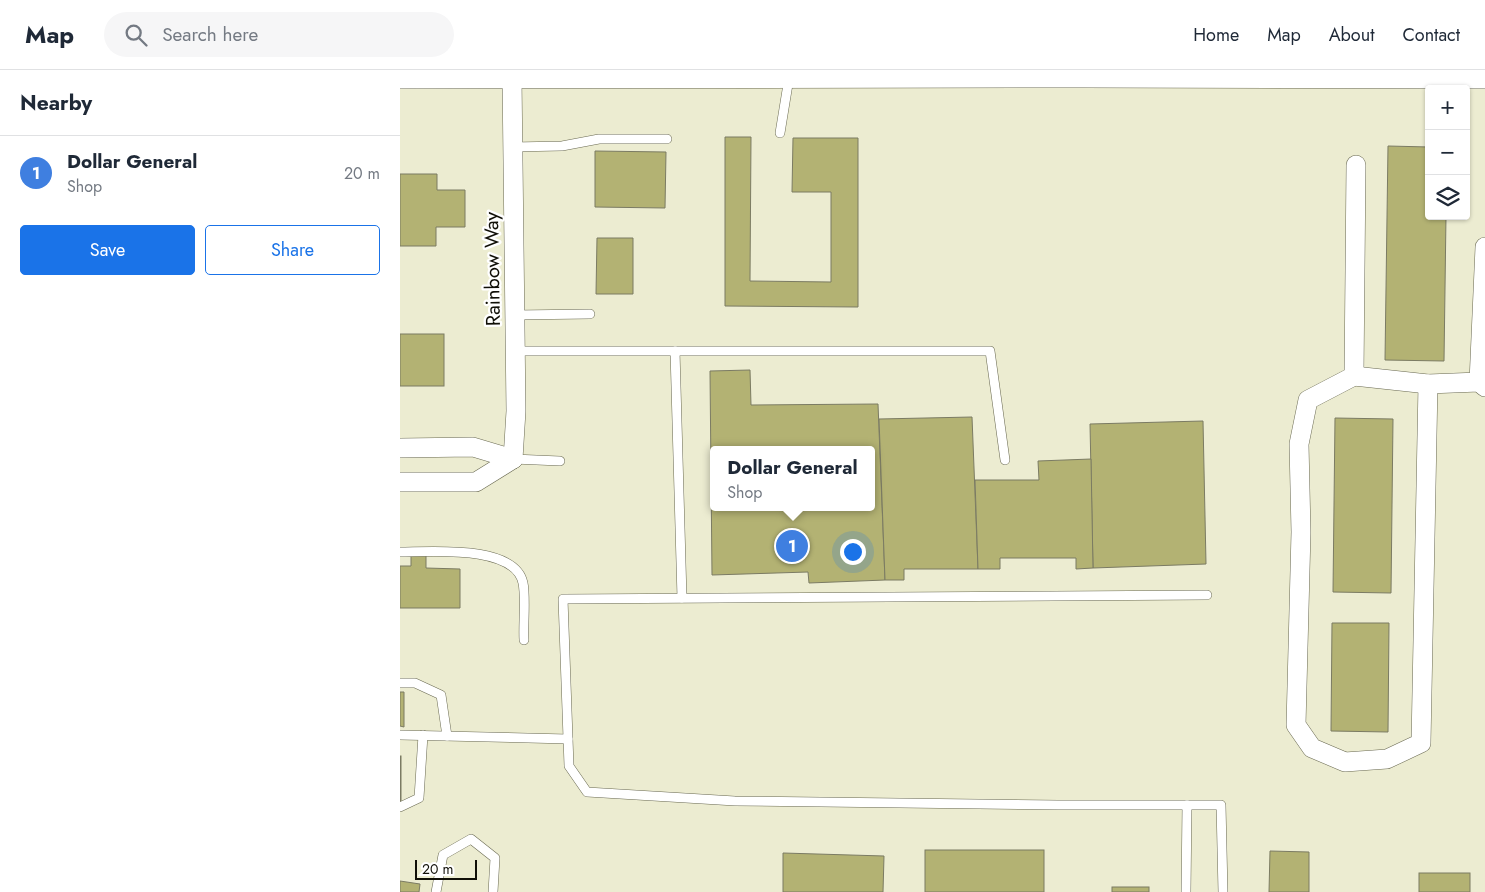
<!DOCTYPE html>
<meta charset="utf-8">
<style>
body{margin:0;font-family:Jost,sans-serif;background:#f6f6f7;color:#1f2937}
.controls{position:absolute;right:15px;top:15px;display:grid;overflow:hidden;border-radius:5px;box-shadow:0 1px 4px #0004}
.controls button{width:45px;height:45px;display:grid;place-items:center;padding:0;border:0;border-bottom:1px solid #e0e1e3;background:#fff;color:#1f2937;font:25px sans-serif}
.scale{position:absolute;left:15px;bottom:12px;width:62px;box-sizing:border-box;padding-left:5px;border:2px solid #100f07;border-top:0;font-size:14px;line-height:18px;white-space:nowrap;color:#100f07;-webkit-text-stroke:4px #fff;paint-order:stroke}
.you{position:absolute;left:452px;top:481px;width:18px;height:18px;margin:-12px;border:4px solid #fff;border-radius:50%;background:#1a73e8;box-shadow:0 0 0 8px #1a73e833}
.badge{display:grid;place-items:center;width:32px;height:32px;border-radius:50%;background:#1a73e8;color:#fff;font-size:16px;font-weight:700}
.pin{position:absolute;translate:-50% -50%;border:2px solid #fff;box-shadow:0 1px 5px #0006}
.popup{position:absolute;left:310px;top:376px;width:165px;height:65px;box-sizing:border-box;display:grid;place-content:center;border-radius:5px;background:#fff;filter:drop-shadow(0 1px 4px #0005);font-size:16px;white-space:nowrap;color:#747a83}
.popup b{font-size:19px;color:#1f2937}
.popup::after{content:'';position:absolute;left:50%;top:100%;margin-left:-10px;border:10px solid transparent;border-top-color:#fff}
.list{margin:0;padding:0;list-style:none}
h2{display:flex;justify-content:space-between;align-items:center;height:65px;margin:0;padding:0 20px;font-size:21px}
h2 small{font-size:16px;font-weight:400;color:#747a83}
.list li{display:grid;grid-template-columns:32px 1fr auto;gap:15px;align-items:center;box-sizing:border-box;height:75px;padding:0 20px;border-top:1px solid #e0e1e3}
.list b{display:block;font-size:19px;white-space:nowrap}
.list p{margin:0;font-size:16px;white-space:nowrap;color:#747a83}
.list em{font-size:16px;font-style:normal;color:#747a83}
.actions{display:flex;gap:10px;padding:15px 20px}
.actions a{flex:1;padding:11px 0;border:1px solid #1a73e8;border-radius:5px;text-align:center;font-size:18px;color:#1a73e8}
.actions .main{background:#1a73e8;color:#fff}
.icon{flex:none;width:28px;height:28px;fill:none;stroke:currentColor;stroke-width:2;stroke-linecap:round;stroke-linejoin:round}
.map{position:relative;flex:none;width:1085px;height:822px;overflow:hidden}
header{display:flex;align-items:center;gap:30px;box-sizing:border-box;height:70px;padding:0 25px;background:#fff;border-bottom:1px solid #e0e1e3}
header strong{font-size:24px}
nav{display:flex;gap:28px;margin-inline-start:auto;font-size:18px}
.search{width:350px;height:45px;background:#f6f6f7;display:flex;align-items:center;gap:12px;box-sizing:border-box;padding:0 18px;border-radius:28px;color:#747a83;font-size:19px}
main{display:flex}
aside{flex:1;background:#fff}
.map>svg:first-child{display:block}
.building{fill:#b3b273;stroke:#7b7b63;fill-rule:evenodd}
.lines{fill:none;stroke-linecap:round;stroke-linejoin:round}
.service-casing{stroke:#696951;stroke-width:10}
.minor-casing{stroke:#696951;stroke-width:20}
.service{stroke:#fff;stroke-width:9}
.minor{stroke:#fff;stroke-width:19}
.labels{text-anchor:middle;stroke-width:4.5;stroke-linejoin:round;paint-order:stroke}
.street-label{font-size:20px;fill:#100f07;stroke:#fff}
</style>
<header>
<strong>Map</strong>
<div class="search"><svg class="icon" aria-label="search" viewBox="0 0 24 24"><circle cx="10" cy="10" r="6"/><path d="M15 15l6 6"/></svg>Search here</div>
<nav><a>Home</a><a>Map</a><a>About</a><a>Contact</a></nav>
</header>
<main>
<aside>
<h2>Nearby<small></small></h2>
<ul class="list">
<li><span class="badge" style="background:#3f7fe0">1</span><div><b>Dollar General</b><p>Shop</p></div><em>20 m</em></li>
</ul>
<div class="actions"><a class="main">Save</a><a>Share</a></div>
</aside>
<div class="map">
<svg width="1085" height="822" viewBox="0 0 1085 822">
<rect width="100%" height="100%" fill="#ececd1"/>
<g class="building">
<polygon points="325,67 351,67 350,211 431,212 431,122 392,122 393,68 458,68 458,237 325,236"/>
<polygon points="988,76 1029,77 1029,146 1046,146 1044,291 985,290"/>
<polygon points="195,81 266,82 265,138 195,137"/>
<polygon points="0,104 37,104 37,120 65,120 65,157 36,157 36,176 0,176"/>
<polygon points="197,168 233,168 233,224 196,224"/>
<rect x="0" y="264" width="44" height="52"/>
<path d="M350,300L351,335L478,334L485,510L409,513L408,502L312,505L310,301ZM313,380H471V437H313Z"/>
<polygon points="572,347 578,499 504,499 504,510 485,510 479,349"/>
<polygon points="935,348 993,349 991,523 933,522"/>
<polygon points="803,351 806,494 693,498 690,354"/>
<polygon points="691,389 693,498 676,499 676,488 600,488 600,499 578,499 575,410 639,410 638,391"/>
<polygon points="11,485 26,485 26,498 60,499 60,538 0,538 0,496 11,496"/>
<polygon points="932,553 989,553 988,662 931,661"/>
<polygon points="0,622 4,622 4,657 0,656"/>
<rect x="0" y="686" width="1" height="48"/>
<rect x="525" y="780" width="119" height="42"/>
<polygon points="870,781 909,782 909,822 869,822"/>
<polygon points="383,783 484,786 483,822 383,822"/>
<rect x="1019" y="803" width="51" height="19"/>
<polygon points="0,811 20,814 19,822 0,822"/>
<rect x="712" y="817" width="37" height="5"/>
</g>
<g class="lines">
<g class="service-casing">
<g id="service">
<polyline points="380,63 389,8"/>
<polyline points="113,77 162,76 199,69 267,69"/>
<polyline points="115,245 190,244"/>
<polyline points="115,281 275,281"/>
<polyline points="113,389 160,391"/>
<path d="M0,482C29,482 115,474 123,513C126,527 123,555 124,570"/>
<polyline points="807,525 163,529 169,696 187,722 335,731 658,735 821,735 823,822"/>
<polyline points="282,528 275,281 590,281 605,390"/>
<polyline points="0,613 15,613 41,625 47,666"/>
<polyline points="0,665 168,669"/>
<polyline points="0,737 19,728 23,665"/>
<polyline points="36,822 43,785 71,769 95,788 93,822"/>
<polyline points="786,822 787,735"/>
</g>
</g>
<g class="minor-casing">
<g id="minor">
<polyline points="112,8 116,341 113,389"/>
<polyline points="0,9 684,8 1085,9"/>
<polyline points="956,95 954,306 908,330 899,374 901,462 896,655 912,678 945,692 987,689 1021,673 1028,314"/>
<polyline points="954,306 1028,314 1079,312 1085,317"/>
<polyline points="1079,312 1085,177"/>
<polyline points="0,378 73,377 113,389"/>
<polyline points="0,412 76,412 113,389"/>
</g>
</g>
<use href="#service" class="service"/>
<use href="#minor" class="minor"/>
</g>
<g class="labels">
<g class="street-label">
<text transform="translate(92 199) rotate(-91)" y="7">Rainbow Way</text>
</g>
</g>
</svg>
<div class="controls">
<button>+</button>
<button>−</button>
<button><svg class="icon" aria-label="layers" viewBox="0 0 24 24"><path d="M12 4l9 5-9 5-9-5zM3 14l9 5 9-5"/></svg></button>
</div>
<div class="scale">20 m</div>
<div class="you"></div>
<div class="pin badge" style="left:392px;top:476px;background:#3f7fe0">1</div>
<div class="popup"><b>Dollar General</b>Shop</div>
</div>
</main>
